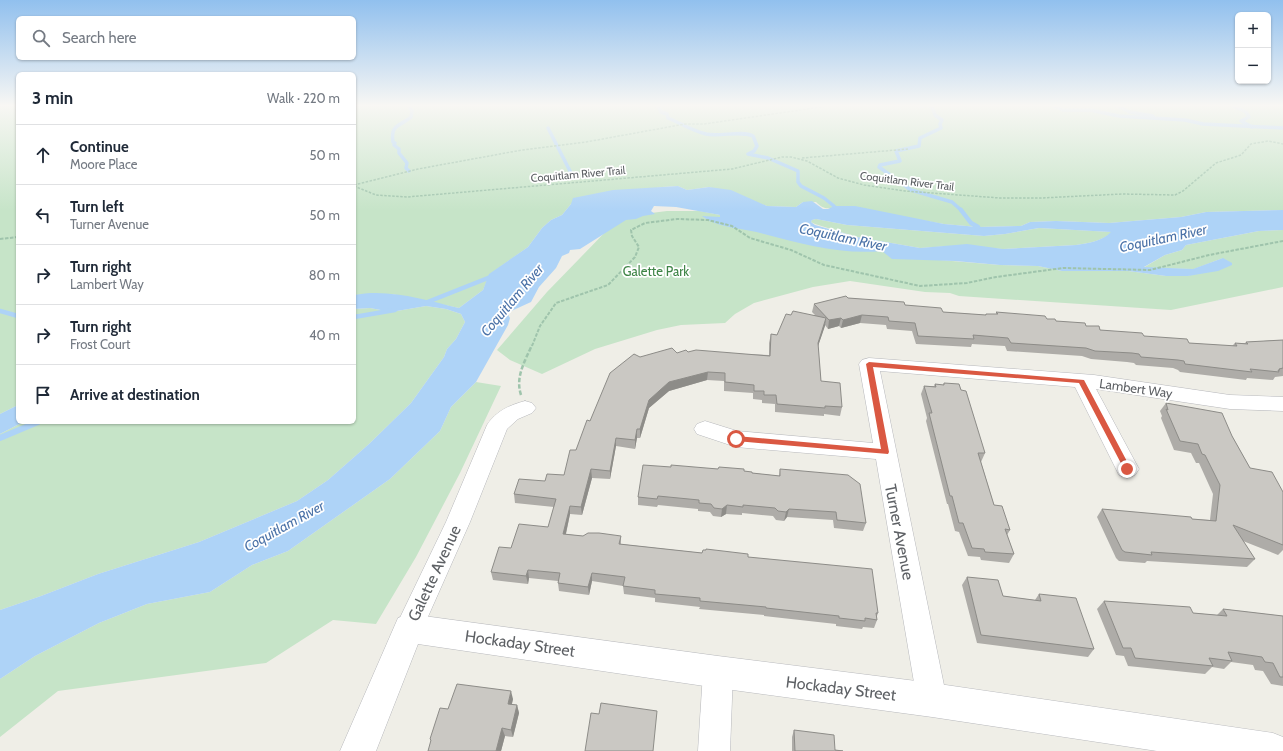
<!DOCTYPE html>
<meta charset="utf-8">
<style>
body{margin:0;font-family:Cabin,sans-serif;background:#f2f2f3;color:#1f2937}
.controls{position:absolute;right:12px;top:12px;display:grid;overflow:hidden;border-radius:6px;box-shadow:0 1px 3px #0004}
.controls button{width:36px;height:36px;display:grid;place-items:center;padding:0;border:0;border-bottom:1px solid #e0e1e3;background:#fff;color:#1f2937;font:20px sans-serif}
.stop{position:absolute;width:12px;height:12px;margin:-9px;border:3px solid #da5842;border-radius:50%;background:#fff}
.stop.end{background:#da5842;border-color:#fff;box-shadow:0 1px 4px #0008}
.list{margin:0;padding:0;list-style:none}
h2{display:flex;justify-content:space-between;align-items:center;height:52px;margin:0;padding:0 16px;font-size:17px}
h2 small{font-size:13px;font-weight:400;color:#747a83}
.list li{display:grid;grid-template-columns:26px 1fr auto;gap:12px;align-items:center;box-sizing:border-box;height:60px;padding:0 16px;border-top:1px solid #e0e1e3}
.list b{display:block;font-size:15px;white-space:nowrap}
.list p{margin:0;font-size:13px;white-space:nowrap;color:#747a83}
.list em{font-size:13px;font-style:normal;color:#747a83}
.icon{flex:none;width:22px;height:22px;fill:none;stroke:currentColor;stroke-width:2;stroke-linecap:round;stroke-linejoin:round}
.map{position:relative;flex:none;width:1283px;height:751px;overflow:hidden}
.search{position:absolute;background:#fff;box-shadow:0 1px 3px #0004;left:16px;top:16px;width:340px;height:44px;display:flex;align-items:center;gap:10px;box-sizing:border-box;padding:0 14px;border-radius:6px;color:#747a83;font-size:15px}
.panel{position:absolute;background:#fff;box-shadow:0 1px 3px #0004;left:16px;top:72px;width:340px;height:352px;border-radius:6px}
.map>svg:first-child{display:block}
.green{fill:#c6e4c8}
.water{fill:#aed3f7;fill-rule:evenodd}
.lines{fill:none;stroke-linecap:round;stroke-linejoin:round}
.stream-far2{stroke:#aed3f7;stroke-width:3.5}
.stream-far1{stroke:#aed3f7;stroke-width:4.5}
.stream{stroke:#aed3f7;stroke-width:6}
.minor-casing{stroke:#b7b8bc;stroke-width:1}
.tertiary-casing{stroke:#b7b8bc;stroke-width:1}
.path-far2{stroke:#9fc4ac;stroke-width:1.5;stroke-dasharray:2.5 1.5;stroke-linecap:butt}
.path-far1{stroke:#9fc4ac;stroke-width:2;stroke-dasharray:3.5 1.5;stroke-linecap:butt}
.path{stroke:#9fc4ac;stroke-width:2.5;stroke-dasharray:4.5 2;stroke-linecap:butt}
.minor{fill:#fff;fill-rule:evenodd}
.tertiary{fill:#fff;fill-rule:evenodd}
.wall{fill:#aeaca8}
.shaded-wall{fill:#8d8c88}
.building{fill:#cac8c3;stroke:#8d8c88}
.route{fill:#da5842}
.labels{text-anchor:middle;stroke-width:3.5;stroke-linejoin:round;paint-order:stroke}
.far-street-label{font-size:11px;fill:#5e6165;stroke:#fff}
.park-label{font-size:13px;fill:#3e8446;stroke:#fff}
.street-label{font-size:13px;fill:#5e6165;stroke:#fff}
.water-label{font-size:14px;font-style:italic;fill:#4c73a8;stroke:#fff}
.near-street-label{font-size:16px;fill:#5e6165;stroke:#fff}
</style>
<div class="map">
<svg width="1283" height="751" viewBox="0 0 1283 751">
<rect width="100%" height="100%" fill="#efeee7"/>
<g class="green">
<polygon points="0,106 18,106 18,405 0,414"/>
<path d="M354,106H1283V210L1206,212L1181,217L1109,223L1056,221L1030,222L1021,226L978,227L944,224L843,207C830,206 827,213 816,202H803L796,207L767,206L709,187L687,190L678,186L662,187L571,204L562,215L551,220L542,228L528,247L490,274L483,290L459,308L392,294L354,295Z"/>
<polygon points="667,211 700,211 940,260 1000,265 1038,266 1062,271 1128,271 1166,276 1188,276 1223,258 1194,269 1143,268 1165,255 1182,250 1186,245 1259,231 1283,230 1283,287 1171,310 959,296 950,293 925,292 850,281 813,287 754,303 735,314 725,323 681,325 657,330 595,349 542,374 510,360 497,350 547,292 614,223 643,214"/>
<path d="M816,219L847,225L984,236L1005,234L1039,228L1112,232C1103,241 1088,243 1076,245L1003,249L950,246L920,248L857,237L815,224L811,222L812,220Z"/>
<polygon points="426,306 446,309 461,314 465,322 456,339 447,349 444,357 411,403 369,444 328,480 297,501 199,542 98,574 41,596 0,610 0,434 23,422 354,422 354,309 370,308 391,312"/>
<polygon points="476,382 501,386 460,473 416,557 376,624 333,620 266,663 58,691 0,737 0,679 35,656 99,623 147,604 210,592 252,565 288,551 390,479 440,431 451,407"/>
</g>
<g class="water">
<path d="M678,186L687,190L709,187L731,190L767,206L796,207L803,202L812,201L823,209H828L834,206H855L944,224L978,227L1021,226L1030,222L1056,221L1109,223L1181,217L1206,212L1283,210V230L1259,231L1186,245L1182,250L1165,255L1144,267L1193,269L1223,258L1232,263V265L1218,271L1188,276H1166L1128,271H1062L1038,266L1000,265L955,261L892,259L882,251C842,255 803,244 764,234C745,228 719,229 702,216L720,217V215L676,207L654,206L651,211L655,214L643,216L636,219L626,220L580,249L570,250L569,253L562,256L556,268L539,287L531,302L507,313L510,318L508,325L476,382L451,407L440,431L390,479L288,551L252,565L210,592L147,604L99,623L35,656L0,679V610L41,596L98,574L199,542L297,501L328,480L369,444L411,403L444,357L447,349L456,339L465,322L461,314L446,309L426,306L391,312L370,308L354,309V295C388,288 426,300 459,308L483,290L489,274L528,247L542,228L551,220L562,215L571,204L573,198L613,190ZM816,219L847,225L984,236L1005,234L1039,228L1111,232C1103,241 1088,243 1076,245L1003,249L967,244L920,248L857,237L815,225L811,222L812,220Z"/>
<polygon points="18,405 18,422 23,422 0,434 0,414"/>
</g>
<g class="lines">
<g class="stream-far2">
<path d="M409,106L412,111L411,117C401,126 390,124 393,142L395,143L394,145L399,149V153L407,163L406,168L409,171"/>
<path d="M658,106L661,112L667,114L668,118C680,123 693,131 706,134C721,137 741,130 753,136L757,146L754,151L748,154L768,158L798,171V182L801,186L824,198L834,206"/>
<polyline points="919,106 923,106"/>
<polyline points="929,106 932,107 935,115 942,120 940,124 941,128 920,138 919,146 896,151 900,161 880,165 879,167 911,190 952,202 962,211"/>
<polyline points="1054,106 1063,110 1090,110 1119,116 1185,120 1203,124 1283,128"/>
<polyline points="1117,106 1130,112 1153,116"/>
<polyline points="1233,106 1246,112 1249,117 1241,121 1252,127"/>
<polyline points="548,128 571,173"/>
</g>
<g class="stream-far1">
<polyline points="961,210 971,223 978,227"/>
<polyline points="425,303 493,276"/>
<polyline points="0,311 18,316"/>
<polyline points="354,317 395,310"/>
</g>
<polyline class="stream" points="0,438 38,422"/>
<g class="minor-casing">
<g id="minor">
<polygon points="869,358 1094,375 1230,395 1283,397 1283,411 1230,409 1096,389 1139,469 1135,475 1127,478 1119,475 1075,387 880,371 947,700 943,711 932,715 921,711 917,700 876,459 736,447 697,434 694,429 697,424 705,421 737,431 873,443 859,364 862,360"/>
<path d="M525,401L532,403L536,408L532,413L518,419L507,429L470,522L419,637L409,641L399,637L395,628L446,522L487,425C496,411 510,405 525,401Z"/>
<polygon points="718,658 728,662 733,672 730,751 698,751 703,672 708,662"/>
</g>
</g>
<g class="tertiary-casing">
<polygon id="tertiary" points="409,614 718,656 932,683 1273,733 1283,737 1283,751 1157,751 932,717 718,688 418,644 376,751 340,751 398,618"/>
</g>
<g class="path-far2">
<polyline points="802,158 908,149"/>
<polyline points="354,185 418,169 522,150 586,142 685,124 704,124 828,106"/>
<polyline points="354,186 376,195 407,197 732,169 782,157 791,157 807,161 838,178 864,185 905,191 1000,198 1041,198 1122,194 1175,195 1183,191 1216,163 1241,155 1251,144 1268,141 1283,144"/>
</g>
<g class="path-far1">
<polyline points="0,239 18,237"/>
<polyline points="532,346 540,326 556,303 608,285 635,257 639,247 632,236 631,230 645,223 677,219 708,220 732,226 750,238 791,250 824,265 920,286 967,283 996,277 1063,268 1150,270 1209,255 1283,241"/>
</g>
<path class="path" d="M521,395C515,377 525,361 532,345"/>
<use href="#minor" class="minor"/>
<use href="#tertiary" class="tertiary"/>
</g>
<g class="wall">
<polygon points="848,298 905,305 943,312 985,315 986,314 996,314 996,312 1047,319 1056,321 1086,326 1100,330 1189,343 1232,346 1235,343 1245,343 1246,342 1283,340 1283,376 1275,377 1273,380 1247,378 1246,380 1180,372 1178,370 1173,368 1136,365 1134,363 1127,362 1091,359 1082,356 1007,351 1005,346 972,344 971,347 916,344 912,331 887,329 886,325 860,323 841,328 839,326 828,329 825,325 818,346 821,381 842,407 840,416 824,414 824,416 775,412 775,404 762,403 762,400 753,399 753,393 724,391 724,381 707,380 669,391 649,408 640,438 637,438 635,449 616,446 610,479 592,478 582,515 570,514 566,534 583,536 621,536 621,544 702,553 748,557 878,613 877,616 877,620 874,628 863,627 862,629 836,626 836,624 764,616 764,615 699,609 700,607 655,602 655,598 624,594 623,586 592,581 589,595 559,591 558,583 558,581 529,578 528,584 493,580 491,572 511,548 548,527 554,507 515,503 514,494 545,481 564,475 590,421 640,357 688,352 769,355 769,343 771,334 777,335 791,315 815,315 812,312 814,304"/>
<polygon points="944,383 961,390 985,453 981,462 994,505 1010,530 1007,535 1014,554 1009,563 981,560 980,557 968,556 959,532 955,531 948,504 947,504 926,421 927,418 921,394 924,386 934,386 935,384 943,385"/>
<polygon points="1166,403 1232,436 1250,468 1283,492 1283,550 1278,555 1243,541 1255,559 1247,567 1147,561 1145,563 1119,561 1116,558 1097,517 1102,509 1192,519 1210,520 1213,494 1199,463 1196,463 1191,453 1174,450 1161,418 1162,416 1160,411"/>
<polygon points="671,467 718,469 744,471 752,473 779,476 780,469 866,523 863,531 834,528 833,520 787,517 784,521 776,520 773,516 742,513 742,515 726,514 721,517 713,516 710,512 698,511 698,509 658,505 657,507 638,505 638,497"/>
<polygon points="967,577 1003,596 1035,600 1039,594 1094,649 1088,657 977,643 962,585"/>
<polygon points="1104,601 1193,613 1217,615 1223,609 1283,616 1283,686 1271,684 1263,671 1255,670 1253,665 1231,662 1224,669 1212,667 1205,674 1128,666 1124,656 1116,655 1097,609"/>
<polygon points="513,699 512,704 517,705 519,713 513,737 505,736 501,751 428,751 431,741 430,739 448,709"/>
<polygon points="794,730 835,750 843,751 792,751 792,737"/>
</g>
<g class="shaded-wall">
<polygon points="862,315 860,323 841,328 843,320"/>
<polygon points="826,318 825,326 816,352 818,343"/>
<polygon points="841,318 839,326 828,329 829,320"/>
<polygon points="708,372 707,380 669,391 649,408 640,438 640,429 649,400 669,382"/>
<polygon points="637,429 637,438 635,449 635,440"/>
<polygon points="616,438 616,446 610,479 610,471"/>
<polygon points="591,469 592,478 582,515 581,507"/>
<polygon points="727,505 726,514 721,517 722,509"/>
<polygon points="570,506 570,514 564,542 563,534"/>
<polygon points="789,509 787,517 784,521 786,512"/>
<polygon points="528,570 529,578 528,584 526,576"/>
<polygon points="592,573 592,581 589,595 588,587"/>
<polygon points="511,691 513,699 510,711 508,704"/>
<polygon points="517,705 519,713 513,737 511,730"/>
<polygon points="502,728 505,736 501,751 496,751"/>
</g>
<g class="building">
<polygon points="846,296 848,298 904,302 905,305 941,308 943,312 986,315 986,314 998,314 996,312 1045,316 1047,319 1055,319 1056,321 1085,323 1086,326 1099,326 1100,330 1142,333 1144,336 1187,339 1189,343 1237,346 1235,343 1248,344 1246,342 1283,340 1283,368 1279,369 1280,370 1278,370 1279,372 1250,369 1252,372 1185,364 1184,361 1178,360 1141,357 1139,354 1132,353 1095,351 1086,348 1011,343 1008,338 973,335 974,339 918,336 915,323 889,321 888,317 862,315 843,320 841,318 829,320 814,304"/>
<polygon points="793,311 826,318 818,343 821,381 840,383 842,407 825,406 825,408 777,404 776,395 764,395 764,391 754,391 754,385 725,382 725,373 708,372 669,382 649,400 640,429 637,429 635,440 616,438 610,471 591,469 581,507 570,506 563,534 583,536 588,533 599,533 621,536 619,544 702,553 703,550 706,550 706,549 748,554 748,557 872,569 878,613 876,613 877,620 865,618 865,621 839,618 839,616 766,608 766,607 700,601 700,598 655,594 655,590 623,586 625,577 592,573 588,587 558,583 560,573 528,570 526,576 491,572 499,547 511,548 519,524 548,527 556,499 514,494 519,479 545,481 547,474 564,475 570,450 576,450 587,420 590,421 610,373 634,354 640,357 672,348 677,353 686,350 688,352 696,350 770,356 771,334 777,335 786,314 791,315"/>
<polygon points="944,383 959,384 961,390 966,391 985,453 978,453 994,505 1002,506 1010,530 1005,529 1014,554 985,552 984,549 972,548 963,523 959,523 952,496 950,496 929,413 932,413 924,386 936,387 935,384 944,385"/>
<polygon points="1166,403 1222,413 1232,436 1250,468 1272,472 1283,492 1283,545 1233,525 1255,559 1151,552 1152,555 1125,552 1122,550 1102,509 1191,517 1192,519 1216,521 1220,485 1205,455 1202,454 1198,444 1180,441 1166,409 1168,410"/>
<polygon points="643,465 671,467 671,465 718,469 719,467 744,469 744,471 752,472 752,473 780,476 780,469 848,475 860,484 866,523 837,520 836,512 789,509 786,512 778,511 775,508 743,505 743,507 727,505 722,509 714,508 711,504 699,503 699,500 658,496 657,499 638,497"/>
<polygon points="967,577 998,580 1003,596 1041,601 1039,594 1076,598 1094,649 981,635"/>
<polygon points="1104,601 1190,607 1193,613 1227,616 1223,609 1283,616 1283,677 1280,677 1273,663 1265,662 1262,657 1228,652 1232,661 1209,658 1213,666 1135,658 1131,648 1123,648"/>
<polygon points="457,684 511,691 508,704 517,705 511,730 502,728 496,751 428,751 431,740 430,739 440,708 448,709"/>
<polygon points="601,703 657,711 653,751 585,751 591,713 599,714"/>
<polygon points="794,730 834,735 835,750 843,751 795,751"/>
</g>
<linearGradient id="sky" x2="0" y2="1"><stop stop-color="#91c0ee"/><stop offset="0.5" stop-color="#f8f7f4"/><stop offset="1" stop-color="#f8f7f4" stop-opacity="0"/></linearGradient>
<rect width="1283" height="211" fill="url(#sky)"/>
<polygon class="route" points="869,362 1084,380 1131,469 1127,472 1125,471 1079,383 873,367 889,452 888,454 736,441 732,439 736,436 881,449 866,364"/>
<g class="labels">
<g class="far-street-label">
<text transform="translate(578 174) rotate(-5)" y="4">Coquitlam River Trail</text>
<text transform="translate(907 181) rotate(7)" y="4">Coquitlam River Trail</text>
</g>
<g class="park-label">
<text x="656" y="276">Galette Park</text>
</g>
<g class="street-label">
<text transform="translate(1136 388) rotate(8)" y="5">Lambert Way</text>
</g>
<g class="water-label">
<text transform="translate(843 237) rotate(12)" y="5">Coquitlam River</text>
<text transform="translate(1163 238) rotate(-12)" y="5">Coquitlam River</text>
<text transform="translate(512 300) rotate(-50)" y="5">Coquitlam River</text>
<text transform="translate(284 526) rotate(-29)" y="5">Coquitlam River</text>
</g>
<g class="near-street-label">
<text transform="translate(900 532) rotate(79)" y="6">Turner Avenue</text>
<text transform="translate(434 573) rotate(-65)" y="6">Galette Avenue</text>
<text transform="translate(520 643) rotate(8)" y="6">Hockaday Street</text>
<text transform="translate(841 688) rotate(7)" y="6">Hockaday Street</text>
</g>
</g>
</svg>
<div class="controls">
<button>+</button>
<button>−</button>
</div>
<div class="stop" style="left:736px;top:439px"></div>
<div class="stop end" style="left:1127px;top:469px"></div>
<div class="search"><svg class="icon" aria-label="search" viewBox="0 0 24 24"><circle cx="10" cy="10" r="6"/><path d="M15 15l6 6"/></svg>Search here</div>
<section class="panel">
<h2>3 min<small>Walk · 220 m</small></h2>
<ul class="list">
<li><svg class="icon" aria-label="ahead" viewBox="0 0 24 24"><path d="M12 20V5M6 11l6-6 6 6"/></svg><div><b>Continue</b><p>Moore Place</p></div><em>50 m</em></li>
<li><svg class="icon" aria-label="left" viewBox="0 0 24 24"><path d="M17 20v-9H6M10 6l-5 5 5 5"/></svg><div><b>Turn left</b><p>Turner Avenue</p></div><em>50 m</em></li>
<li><svg class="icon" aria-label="right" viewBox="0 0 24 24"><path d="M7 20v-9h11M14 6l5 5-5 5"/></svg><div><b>Turn right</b><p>Lambert Way</p></div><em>80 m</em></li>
<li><svg class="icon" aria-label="right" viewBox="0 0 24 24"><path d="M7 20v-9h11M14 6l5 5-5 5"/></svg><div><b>Turn right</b><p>Frost Court</p></div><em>40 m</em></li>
<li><svg class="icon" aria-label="arrive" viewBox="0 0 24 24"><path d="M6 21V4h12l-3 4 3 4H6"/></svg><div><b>Arrive at destination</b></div></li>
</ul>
</section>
</div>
